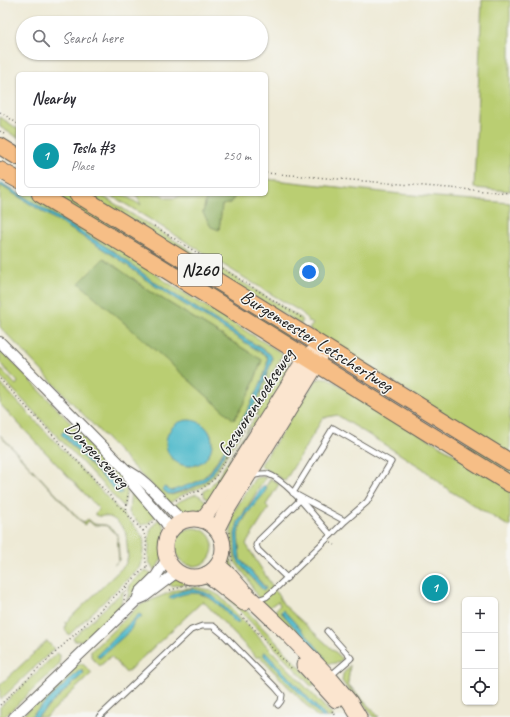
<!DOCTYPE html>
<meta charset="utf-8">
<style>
body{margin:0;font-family:Caveat,sans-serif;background:#f7f7f7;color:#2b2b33}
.controls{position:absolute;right:12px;bottom:12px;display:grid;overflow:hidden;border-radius:6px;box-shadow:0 1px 3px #0004}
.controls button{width:36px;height:36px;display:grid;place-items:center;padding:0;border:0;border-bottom:1px solid #e1e1e2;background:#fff;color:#2b2b33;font:20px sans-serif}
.you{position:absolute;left:309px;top:272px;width:14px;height:14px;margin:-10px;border:3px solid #fff;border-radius:50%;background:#1a73e8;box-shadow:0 0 0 6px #1a73e833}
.badge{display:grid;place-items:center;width:26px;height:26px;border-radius:50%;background:#0b8043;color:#fff;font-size:13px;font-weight:700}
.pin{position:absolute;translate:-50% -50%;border:2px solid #fff;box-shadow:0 1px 4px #0006}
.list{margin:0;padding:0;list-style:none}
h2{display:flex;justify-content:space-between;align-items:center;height:52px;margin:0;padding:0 16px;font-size:17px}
h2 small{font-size:13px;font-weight:400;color:#7c7c81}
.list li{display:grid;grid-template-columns:26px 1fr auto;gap:12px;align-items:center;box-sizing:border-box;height:64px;margin:0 8px 8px;padding:0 8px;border:1px solid #e1e1e2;border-radius:6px}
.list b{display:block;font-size:15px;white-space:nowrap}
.list p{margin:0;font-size:13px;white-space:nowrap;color:#7c7c81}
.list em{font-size:13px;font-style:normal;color:#7c7c81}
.icon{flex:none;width:22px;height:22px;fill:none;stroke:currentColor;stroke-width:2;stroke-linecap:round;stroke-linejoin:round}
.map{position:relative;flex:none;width:510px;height:717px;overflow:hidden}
.search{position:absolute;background:#fff;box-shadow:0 1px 3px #0004;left:16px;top:16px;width:252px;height:44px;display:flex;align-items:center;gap:10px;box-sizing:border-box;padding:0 14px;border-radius:22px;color:#7c7c81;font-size:15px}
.panel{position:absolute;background:#fff;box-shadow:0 1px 3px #0004;left:16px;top:72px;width:252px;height:124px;border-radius:6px}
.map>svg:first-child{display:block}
.green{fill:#bace72;stroke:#6b7547;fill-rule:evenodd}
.forest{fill:#93b164;stroke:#586640}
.water{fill:#4fbacb;stroke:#366b74}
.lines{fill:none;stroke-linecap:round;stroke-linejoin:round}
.lane-casing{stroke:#66645d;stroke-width:7}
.street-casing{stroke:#66645d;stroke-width:12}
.secondary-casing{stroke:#66645d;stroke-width:17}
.primary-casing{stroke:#66645d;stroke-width:18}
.path{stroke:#66645d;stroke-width:1.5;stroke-dasharray:1 3;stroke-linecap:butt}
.lane{stroke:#fff;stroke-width:5}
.street{stroke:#fff;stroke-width:10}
.secondary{stroke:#fbe5cf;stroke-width:15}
.primary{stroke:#f6be86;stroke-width:16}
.labels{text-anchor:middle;stroke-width:3;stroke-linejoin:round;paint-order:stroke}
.shield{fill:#f6f6f2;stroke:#5d5d5c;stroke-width:1}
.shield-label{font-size:18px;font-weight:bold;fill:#1c1c1c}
.street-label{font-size:19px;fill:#1c1c1c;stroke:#f6f6f2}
</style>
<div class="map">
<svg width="510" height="717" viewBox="0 0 510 717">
<rect width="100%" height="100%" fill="#f6f6f2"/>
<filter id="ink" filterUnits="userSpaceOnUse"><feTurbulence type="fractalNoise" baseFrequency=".025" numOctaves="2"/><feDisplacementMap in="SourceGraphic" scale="8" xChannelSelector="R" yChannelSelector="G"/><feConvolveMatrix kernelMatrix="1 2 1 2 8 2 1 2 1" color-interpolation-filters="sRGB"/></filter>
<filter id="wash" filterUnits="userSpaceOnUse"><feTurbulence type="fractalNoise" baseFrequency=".012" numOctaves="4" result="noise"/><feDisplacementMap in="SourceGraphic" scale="16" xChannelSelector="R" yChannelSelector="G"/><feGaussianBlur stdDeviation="0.9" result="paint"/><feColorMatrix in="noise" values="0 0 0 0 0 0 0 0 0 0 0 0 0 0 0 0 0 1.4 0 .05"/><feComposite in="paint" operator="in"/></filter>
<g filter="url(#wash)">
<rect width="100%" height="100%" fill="#eeead6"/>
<g class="green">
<polygon points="482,0 510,0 510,191 474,188"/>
<polygon points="0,117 18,129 18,138 0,127"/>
<polygon points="266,179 400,194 510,203 510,456 309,329 313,324 308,321 306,317 301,312 243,277 109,194 122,194 141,205 136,194 161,194 166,198 176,198 182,194 207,194 203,213 219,230 222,204 231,203 236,194 266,194"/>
<path d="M0,185L119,259L152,284L267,356C274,374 222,452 211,470C201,483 186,486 171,492L166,487L171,495C186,491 204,486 213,473L260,394L271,363L269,353L154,282L116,253L20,194H32L129,253L162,279L283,354L270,377L259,403L214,476L204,486L180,496L170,503L141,475L0,327ZM133,278L148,290L262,360L250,392L234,419L80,283ZM185,421C189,422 196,422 200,424C229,438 199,483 174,459L175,426Z"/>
<polygon points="51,194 65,194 294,336 291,341"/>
<polygon points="84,194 99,194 299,317 302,321 301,325"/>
<path d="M0,348L125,481L127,487L124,507L0,376V368L16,385L18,382L0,363ZM64,432L122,492V493L100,475L61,434Z"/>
<path d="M286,357L289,362V371L268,409L252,428L250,427L229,460L234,464L210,502L204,496V491L210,487L218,477L255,417L257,419L259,417L256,415C268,396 275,376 286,357Z"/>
<polygon points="323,378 328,378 510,488 510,527 450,491 422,468 337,415 323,418 285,481 260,466 316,380"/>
<path d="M0,383L137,529L143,537L144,543L142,560L139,568L69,635L65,629L66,622L125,565L128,557L126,533C122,525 114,517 105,516C101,516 99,517 95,515V513L99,509L0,404Z"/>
<polygon points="444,432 480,449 510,468 510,476 442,434"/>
<path d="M0,435L83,523L88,519L94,524L108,526L117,534C117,535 118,536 118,537L119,559C118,562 116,563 114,565L119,560L117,535L106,525H93L89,521L84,525Z"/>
<path d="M260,477H266L238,522L235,534L236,557L243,568L263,590L266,588L240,559L238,534L241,524L271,478V479L279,484L266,505L269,508L246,544L284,605L343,659C337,664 331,664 323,663L273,613L280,605L278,601L268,608L256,595L248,579L234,561L231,534L232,519L231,516L255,478ZM283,610L325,657L322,659L281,612Z"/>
<polygon points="131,488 157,515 147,524 141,525 129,513"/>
<polygon points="196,494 200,496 209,504 196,516 183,515 173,506 180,501"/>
<path d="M160,518L166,530L163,544V556L155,571C147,561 148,559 149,547C149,531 149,530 160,518Z"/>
<path d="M229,519C228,534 226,554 234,567L232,570L225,561V545L222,531Z"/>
<circle cx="194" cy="547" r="19"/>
<polygon points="144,571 148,571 152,574 127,600 130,584"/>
<path d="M178,576L193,578L204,577L213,586C196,581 188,583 172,586L167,583Z"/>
<path d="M196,587L209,590L220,596L334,717H326L264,652L265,656L322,717H317L259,656L257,658L203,601L126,673L111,656L100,666L91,657V651L140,605L178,589ZM192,589L204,592L213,596L239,622L237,623C223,609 210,591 188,593C182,593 177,596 170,596L182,591ZM140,614V616L134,622L129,631L99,658L97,655L99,653Z"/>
<polygon points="124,590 120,607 85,641 75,641 73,638"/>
<polygon points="225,595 242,606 315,683 313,686 311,686"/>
<polygon points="47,641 54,649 0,700 0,685"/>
<polygon points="57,653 60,655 59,665 4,717 0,717 0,707"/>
<polygon points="78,664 83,664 92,673 46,717 37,717 84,673 82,670 80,670 30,717 21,717"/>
<polygon points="350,665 348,683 347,683 362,708 370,717 366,717 342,681 343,674"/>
<polygon points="349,685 379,717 374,717 356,695"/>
</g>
<g class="forest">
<polygon points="207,194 236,194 231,203 222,205 219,230 211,227 203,213"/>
<polygon points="104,258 148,290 262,360 250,392 234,420 79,283"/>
</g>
<g class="water">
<path d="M0,182L116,253L154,282L270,354L272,358L271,363L258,398L211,476L199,485L172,494H168L162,489L164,487L171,491L197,482L209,474C221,456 274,373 267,356L152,284L119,259L0,185Z"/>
<circle cx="189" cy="443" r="23"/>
<polygon points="64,431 122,492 121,494 119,494 61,434"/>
<polygon points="264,485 267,488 263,495 246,515 241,524 238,534 240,559 266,589 265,590 263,590 239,563 236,554 235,534 238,522"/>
<path d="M192,589L204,592L213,596L239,621L238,623H236C215,601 204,583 171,599L169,598C174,592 185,590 192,589Z"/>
<polygon points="283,610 311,640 326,659 322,659 281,612"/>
<polygon points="139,614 142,616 134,622 130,631 99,658 97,655 99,653"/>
<polygon points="264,651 326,717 322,717 264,656"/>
<polygon points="80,670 84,673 37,717 30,717"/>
</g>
</g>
<g filter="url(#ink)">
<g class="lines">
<g class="lane-casing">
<g id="lane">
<path d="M252,476C257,475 262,473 268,474C288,481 316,519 331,535L272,592L266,597L257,600"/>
<polyline points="331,535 345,521 367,502 391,462 333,428 293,493 345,521"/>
<polyline points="287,578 258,550 256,545 259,540 299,501"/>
<polyline points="327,631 351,658 329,677"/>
<polyline points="99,717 191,630 202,626 213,626 224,635 276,688 282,695 281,701 278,705"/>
</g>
</g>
<g class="street-casing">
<g id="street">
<path d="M0,342L126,470C149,481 164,505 183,521"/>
<polyline points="126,470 130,481 166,523 170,531"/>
<polyline points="138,597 140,592 156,576 167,559"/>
<polyline points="14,717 137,600 144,597 177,572"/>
</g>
</g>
<g class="secondary-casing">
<g id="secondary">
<circle cx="194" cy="548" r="29"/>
<polyline points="202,520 211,508 306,357 322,347"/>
<polyline points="217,529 225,513 317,364 320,353"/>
<polyline points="218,565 230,576 244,592 286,632 329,677 350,702 359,717"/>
<polyline points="207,574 244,603"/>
<polyline points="304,665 336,700"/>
</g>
</g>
<g class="primary-casing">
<g id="primary">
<polyline points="0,146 18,157"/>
<polyline points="0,170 18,180"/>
<polyline points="40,194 153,262 510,484"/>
<polyline points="77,194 510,462"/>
</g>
</g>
<g class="path">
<polyline points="0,112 18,124"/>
<polyline points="0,131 4,134"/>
<polyline points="266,173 510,193"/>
<polyline points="154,226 302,318"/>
<path d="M0,379L143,531C144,534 145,536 146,538C148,548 142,560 149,569"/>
<polyline points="199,491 204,497"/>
<polyline points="176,500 188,494 199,491 214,479 261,402 269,381 283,357"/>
<polyline points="126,513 128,493"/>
<polyline points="143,531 153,521"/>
<polyline points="230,532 231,553 233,562"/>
<polyline points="331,543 335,545"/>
<polyline points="170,590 189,585 201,585"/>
<polyline points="124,600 127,584"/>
<polyline points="241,615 292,669"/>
<polyline points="0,705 147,566"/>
<polyline points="332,711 337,717"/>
</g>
<use href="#lane" class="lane"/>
<use href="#street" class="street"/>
<use href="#secondary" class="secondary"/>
<use href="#primary" class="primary"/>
</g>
</g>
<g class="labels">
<rect class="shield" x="178" y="254" width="44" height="32" rx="3"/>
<g class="shield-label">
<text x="200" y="276">N260</text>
</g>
<g class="street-label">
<text transform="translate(317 340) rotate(32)" y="7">Burgemeester Letschertweg</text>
<text transform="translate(255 402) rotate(-57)" y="7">Gesworenhoekseweg</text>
<text transform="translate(98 454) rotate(47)" y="7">Dongenseweg</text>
</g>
</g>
</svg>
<div class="controls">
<button>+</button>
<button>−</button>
<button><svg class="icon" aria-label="locate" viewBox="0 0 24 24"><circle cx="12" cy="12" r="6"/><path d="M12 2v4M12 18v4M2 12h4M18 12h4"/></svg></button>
</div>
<div class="you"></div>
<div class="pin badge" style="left:435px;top:588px;background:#0f9aa8">1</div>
<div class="search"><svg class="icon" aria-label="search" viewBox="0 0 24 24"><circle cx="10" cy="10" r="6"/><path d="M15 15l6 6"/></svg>Search here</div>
<section class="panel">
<h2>Nearby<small></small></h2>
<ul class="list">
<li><span class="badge" style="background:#0f9aa8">1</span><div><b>Tesla #3</b><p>Place</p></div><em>250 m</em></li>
</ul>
</section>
</div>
